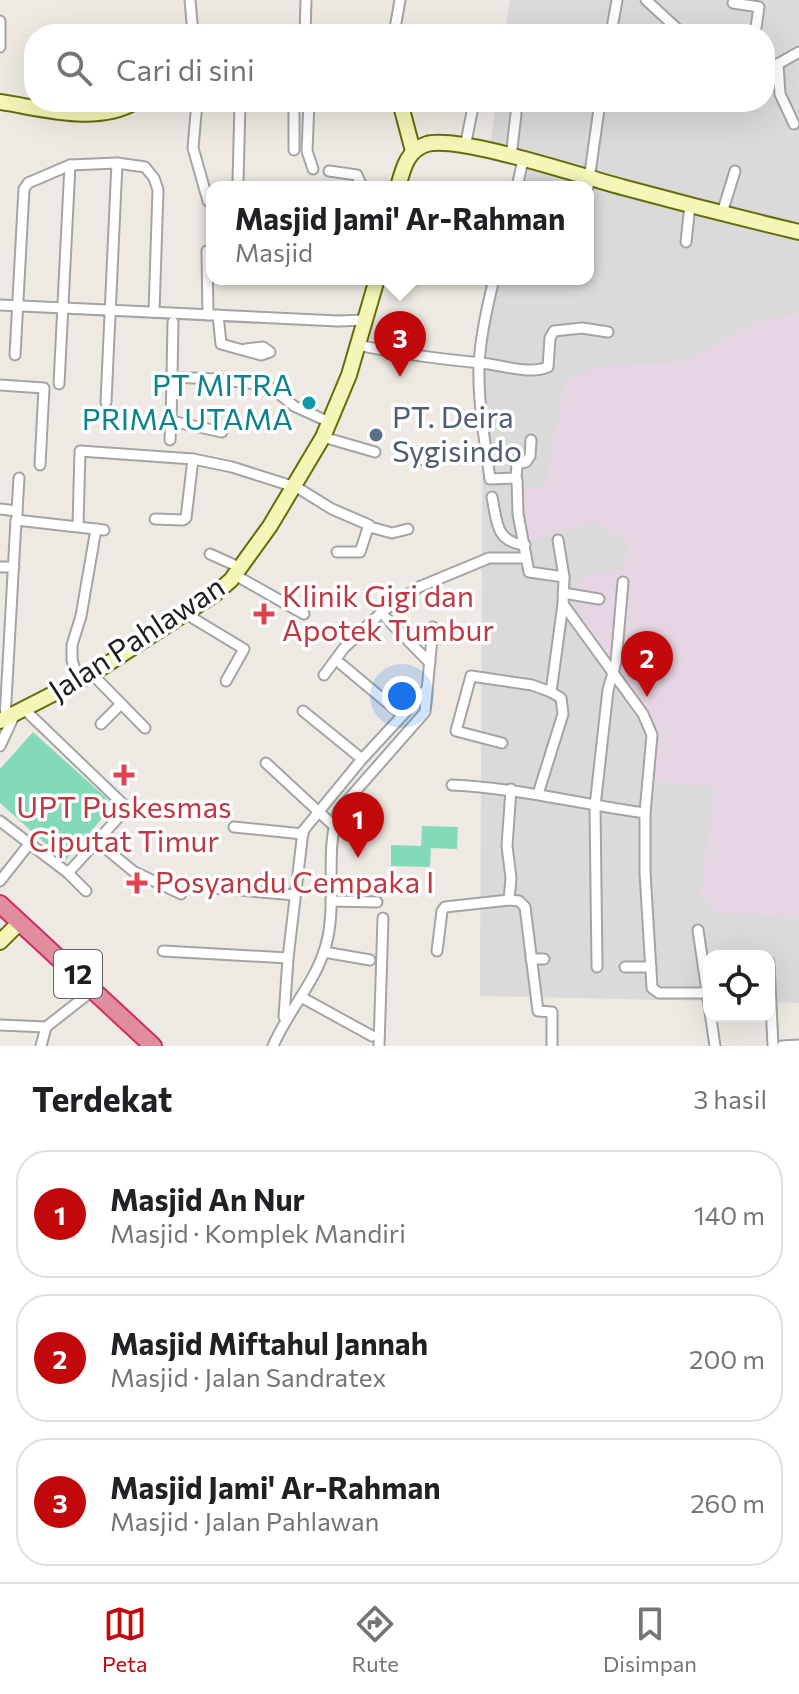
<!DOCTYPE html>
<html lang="id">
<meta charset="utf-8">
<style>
body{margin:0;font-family:Commissioner,sans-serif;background:#f6f6f6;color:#202124}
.controls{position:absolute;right:24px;bottom:24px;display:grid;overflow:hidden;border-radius:16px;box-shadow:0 8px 32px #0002}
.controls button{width:72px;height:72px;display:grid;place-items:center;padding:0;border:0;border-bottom:2px solid #e0e0e0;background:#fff;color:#202124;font:40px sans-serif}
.you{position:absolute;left:402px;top:696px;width:28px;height:28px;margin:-20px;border:6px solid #fff;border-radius:50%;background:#1a73e8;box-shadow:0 0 0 12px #1a73e833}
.badge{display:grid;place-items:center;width:52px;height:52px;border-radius:50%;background:#c1080a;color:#fff;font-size:26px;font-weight:700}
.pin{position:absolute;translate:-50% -66px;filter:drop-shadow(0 2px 4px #0008)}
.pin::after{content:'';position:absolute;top:42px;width:28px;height:24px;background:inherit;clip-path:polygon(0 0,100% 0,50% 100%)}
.popup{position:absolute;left:206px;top:181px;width:388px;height:104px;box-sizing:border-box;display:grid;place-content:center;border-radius:16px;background:#fff;filter:drop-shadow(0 2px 6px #0005);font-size:26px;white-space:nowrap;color:#757577}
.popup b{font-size:30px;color:#202124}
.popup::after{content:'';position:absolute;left:50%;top:100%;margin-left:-16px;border:16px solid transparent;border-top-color:#fff}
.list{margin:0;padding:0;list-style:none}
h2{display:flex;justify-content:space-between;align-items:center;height:104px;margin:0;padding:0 32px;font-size:34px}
h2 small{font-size:26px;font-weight:400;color:#757577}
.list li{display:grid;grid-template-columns:52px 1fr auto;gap:24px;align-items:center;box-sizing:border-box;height:128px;margin:0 16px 16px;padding:0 16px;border:2px solid #e0e0e0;border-radius:32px}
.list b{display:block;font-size:30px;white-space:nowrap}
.list p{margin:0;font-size:26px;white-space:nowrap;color:#757577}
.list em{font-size:26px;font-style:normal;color:#757577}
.icon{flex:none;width:44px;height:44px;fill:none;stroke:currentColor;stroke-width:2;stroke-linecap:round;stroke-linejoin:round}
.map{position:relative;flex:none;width:799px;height:1046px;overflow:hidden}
.search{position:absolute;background:#fff;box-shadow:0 8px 32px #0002;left:24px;right:24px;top:24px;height:88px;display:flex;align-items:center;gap:20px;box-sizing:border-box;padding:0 28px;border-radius:32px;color:#757577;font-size:30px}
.sheet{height:536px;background:#fff}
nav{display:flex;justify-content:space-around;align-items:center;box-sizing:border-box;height:112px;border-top:2px solid #e0e0e0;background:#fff;font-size:22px;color:#757577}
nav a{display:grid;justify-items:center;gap:4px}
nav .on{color:#c1080a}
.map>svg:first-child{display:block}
.residential{fill:#dbdada}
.industrial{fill:#e6d5e3}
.pitch{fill:#83dab8}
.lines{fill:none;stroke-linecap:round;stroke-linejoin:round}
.street-casing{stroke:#a4a4a4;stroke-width:13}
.secondary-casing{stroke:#646e09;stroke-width:18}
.highway-casing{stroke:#d02b65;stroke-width:20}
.street{stroke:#fff;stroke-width:9}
.secondary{stroke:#f4f6b8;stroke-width:14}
.highway{stroke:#e28d9e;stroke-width:16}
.culture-dot{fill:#0f9aa8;stroke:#fff;stroke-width:3}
.service-dot{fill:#5c6f8a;stroke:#fff;stroke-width:3}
.health-dot{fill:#e0444e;stroke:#fff;stroke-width:3}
.labels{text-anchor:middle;stroke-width:7;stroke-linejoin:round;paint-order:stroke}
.shield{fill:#fff;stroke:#616161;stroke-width:2}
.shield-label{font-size:28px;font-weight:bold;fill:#1d1d1d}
.culture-label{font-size:30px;fill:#0d838f;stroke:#fff;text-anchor:end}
.service-label{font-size:30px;fill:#4e5e75;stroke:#fff;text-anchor:start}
.health-label{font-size:30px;fill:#be3a42;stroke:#fff;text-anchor:start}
.street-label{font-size:30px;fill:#1d1d1d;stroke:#fff}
</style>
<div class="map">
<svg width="799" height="1046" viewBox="0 0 799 1046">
<rect width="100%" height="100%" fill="#eeeae3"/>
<polygon class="residential" points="510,0 799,0 799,1003 769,1002 769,956 709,956 709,1001 480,996 483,320 494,279 588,279 588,187 520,187 525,166 489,154 496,102 765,102 765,34 505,34"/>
<polygon class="industrial" points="799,314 799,918 719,913 700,894 715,787 654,782 654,734 596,650 579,612 579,577 624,569 629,543 592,523 523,544 520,491 545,486 565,382 600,366 677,363 760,320"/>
<g class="pitch">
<polygon points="33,732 114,805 65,861 0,803 0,769"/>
<polygon points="422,826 458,827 457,849 431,848 430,867 391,866 391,845 421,846"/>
</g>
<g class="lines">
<g class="street-casing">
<g id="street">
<polyline points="190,0 193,34"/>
<polyline points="646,0 683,34"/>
<polyline points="733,3 759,7 755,34"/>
<polyline points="0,21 0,47"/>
<polyline points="305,34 306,0"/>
<polyline points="394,34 400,0"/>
<polyline points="611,34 617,0"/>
<polyline points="778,64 780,94 794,124"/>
<polyline points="765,66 778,64 799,52"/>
<polyline points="197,102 193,148 208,201"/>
<polyline points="294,102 294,150"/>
<polyline points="309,102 307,151 313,169"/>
<polyline points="465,147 474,102"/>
<polyline points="511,157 516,114"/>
<polyline points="329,171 357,175 362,187"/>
<polyline points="238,182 240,102"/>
<polyline points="517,187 523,160"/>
<polyline points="588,187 600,102"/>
<polyline points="722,213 735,171"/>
<polyline points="686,242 690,205"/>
<polyline points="207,251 208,315"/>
<path d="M494,279C487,307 480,337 479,366C478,404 485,442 490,479L514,478L517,480L518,514L529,572L564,577L563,604L551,692L561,698L563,714L538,794"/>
<polyline points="0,305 338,321 366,320"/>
<polyline points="218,315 221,344 261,355 270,352 263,347 246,349"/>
<polyline points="173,322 172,377 215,379 264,385 273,389 294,406 329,422"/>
<path d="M358,345C399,354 440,359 481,363C502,365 529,375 548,367L550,338L554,331L582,328L608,332"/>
<polyline points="15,355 24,189 28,183 70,165 117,163 145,167 154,178 158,190 154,312"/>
<polyline points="172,377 171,421 222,432"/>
<polyline points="59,384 70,165"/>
<polyline points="0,385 44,388 40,465"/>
<polyline points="106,402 117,163"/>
<polyline points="323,437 375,452"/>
<polyline points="170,440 171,421"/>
<polyline points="417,460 486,452"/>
<polyline points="516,479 517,464 526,462 530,456 531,440"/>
<path d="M492,497C497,521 495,542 525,545"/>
<polyline points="0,509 17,511 17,517"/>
<polyline points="17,511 19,478"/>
<polyline points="155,519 183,520 186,518 193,459"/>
<polyline points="78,526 80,451 193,459 232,467 298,488 332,509 369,525 360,552 337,552"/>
<polyline points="370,527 392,533 408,529"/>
<polyline points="558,540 564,577"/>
<polyline points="210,554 241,568"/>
<polyline points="0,567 14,567"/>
<polyline points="235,575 304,614"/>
<polyline points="563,593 599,599"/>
<polyline points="563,604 643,714 652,735 645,813 645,872 652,988 659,993 705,993"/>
<polyline points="186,614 244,649 226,681"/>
<polyline points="386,618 430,663"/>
<polyline points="341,664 402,715"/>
<polyline points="92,674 145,728"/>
<polyline points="324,675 344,648 383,611 419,587 489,558 526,558"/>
<polyline points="79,682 72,660 72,645 81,616 96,529"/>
<polyline points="25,710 127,808 68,873"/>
<polyline points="303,711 362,759"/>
<polyline points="5,719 16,520 104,530"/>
<polyline points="101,724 121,704"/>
<polyline points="502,743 456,731 471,676 532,685 551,692"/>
<polyline points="0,746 14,716"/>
<polyline points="266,763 334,826"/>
<path d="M452,785C518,788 580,804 645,813"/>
<polyline points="511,789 507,846 511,878 509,900 519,901 525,907 538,1011 552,1012 552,1046"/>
<polyline points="0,821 68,873 86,891"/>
<polyline points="234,827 303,834"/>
<polyline points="98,842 133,871 181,894"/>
<polyline points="0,881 30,843"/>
<polyline points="215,888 295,895"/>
<polyline points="331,901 377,902"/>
<polyline points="698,930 715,1046"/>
<polyline points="163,951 288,958"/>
<polyline points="437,951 442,911 445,907 509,900"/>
<polyline points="324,952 370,960"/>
<polyline points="531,959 544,959"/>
<polyline points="769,962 773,1046"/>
<polyline points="597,967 595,806 608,690 616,662 623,582"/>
<polyline points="625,967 651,967"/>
<polyline points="301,997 372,1036"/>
<polyline points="284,1017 288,958 303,831 362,759 427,689"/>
<polyline points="0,1025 46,1027 87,995"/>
<polyline points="41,1046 46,1027"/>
<path d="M273,1046C288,1010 318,980 327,941C337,900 324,848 339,810L425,712L433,627"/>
<polyline points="379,1046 383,918"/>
<polyline points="782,1046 799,1045"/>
</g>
</g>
<g class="secondary-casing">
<g id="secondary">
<path d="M0,102C42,108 96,125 135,102"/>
<polyline points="400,102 413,151"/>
<path d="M398,187C403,169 407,150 427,144C459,135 584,177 622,187C681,203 740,218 799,232"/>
<polyline points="0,721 92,674 215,594 231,580 270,526 323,437 349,375 377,279"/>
<polyline points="0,942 14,928"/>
</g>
</g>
<g class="highway-casing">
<polyline id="highway" points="0,904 153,1046"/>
</g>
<use href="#street" class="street"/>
<use href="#secondary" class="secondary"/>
<use href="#highway" class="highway"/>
</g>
<circle class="culture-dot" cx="309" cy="403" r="8"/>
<circle class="service-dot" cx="376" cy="435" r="8"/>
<g class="health-dot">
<path d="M260 602h8v8h8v8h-8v8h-8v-8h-8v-8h8z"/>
<path d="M120 763h8v8h8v8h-8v8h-8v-8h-8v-8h8z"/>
<path d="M133 871h8v8h8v8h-8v8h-8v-8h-8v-8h8z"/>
</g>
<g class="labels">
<rect class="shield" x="54" y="950" width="48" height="48" rx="6"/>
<g class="shield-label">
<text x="78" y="984">12</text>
</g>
<g class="culture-label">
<text x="293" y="396">PT MITRA<tspan x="293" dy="34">PRIMA UTAMA</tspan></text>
</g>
<g class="service-label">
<text x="392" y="428">PT. Deira<tspan x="392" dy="34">Sygisindo</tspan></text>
</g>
<g class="health-label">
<text x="282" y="607">Klinik Gigi dan<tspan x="282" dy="34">Apotek Tumbur</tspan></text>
<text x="124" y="818" text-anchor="middle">UPT Puskesmas<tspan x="124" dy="34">Ciputat Timur</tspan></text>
<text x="155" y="893">Posyandu Cempaka I</text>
</g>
<g class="street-label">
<text transform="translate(137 639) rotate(-33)" y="10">Jalan Pahlawan</text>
</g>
</g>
</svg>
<div class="controls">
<button><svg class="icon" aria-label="locate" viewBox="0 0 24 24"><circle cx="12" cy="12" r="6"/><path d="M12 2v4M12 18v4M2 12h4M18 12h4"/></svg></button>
</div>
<div class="you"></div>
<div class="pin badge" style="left:358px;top:858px">1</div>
<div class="pin badge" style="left:647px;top:697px">2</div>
<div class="pin badge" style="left:400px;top:377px">3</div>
<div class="popup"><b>Masjid Jami' Ar-Rahman</b>Masjid</div>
<div class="search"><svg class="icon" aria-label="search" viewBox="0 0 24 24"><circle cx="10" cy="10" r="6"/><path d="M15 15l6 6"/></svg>Cari di sini</div>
</div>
<section class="sheet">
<h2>Terdekat<small>3 hasil</small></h2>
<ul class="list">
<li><span class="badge">1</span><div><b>Masjid An Nur</b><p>Masjid · Komplek Mandiri</p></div><em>140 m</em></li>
<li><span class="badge">2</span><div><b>Masjid Miftahul Jannah</b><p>Masjid · Jalan Sandratex</p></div><em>200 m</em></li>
<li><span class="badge">3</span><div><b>Masjid Jami' Ar-Rahman</b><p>Masjid · Jalan Pahlawan</p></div><em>260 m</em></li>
</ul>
</section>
<nav>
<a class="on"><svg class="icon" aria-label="map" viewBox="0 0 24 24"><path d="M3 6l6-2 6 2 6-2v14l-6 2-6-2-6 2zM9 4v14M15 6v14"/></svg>Peta</a>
<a><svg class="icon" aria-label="directions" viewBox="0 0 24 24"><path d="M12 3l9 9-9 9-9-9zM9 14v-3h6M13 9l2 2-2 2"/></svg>Rute</a>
<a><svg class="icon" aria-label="saved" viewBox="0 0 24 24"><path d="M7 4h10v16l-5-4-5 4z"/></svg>Disimpan</a>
</nav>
